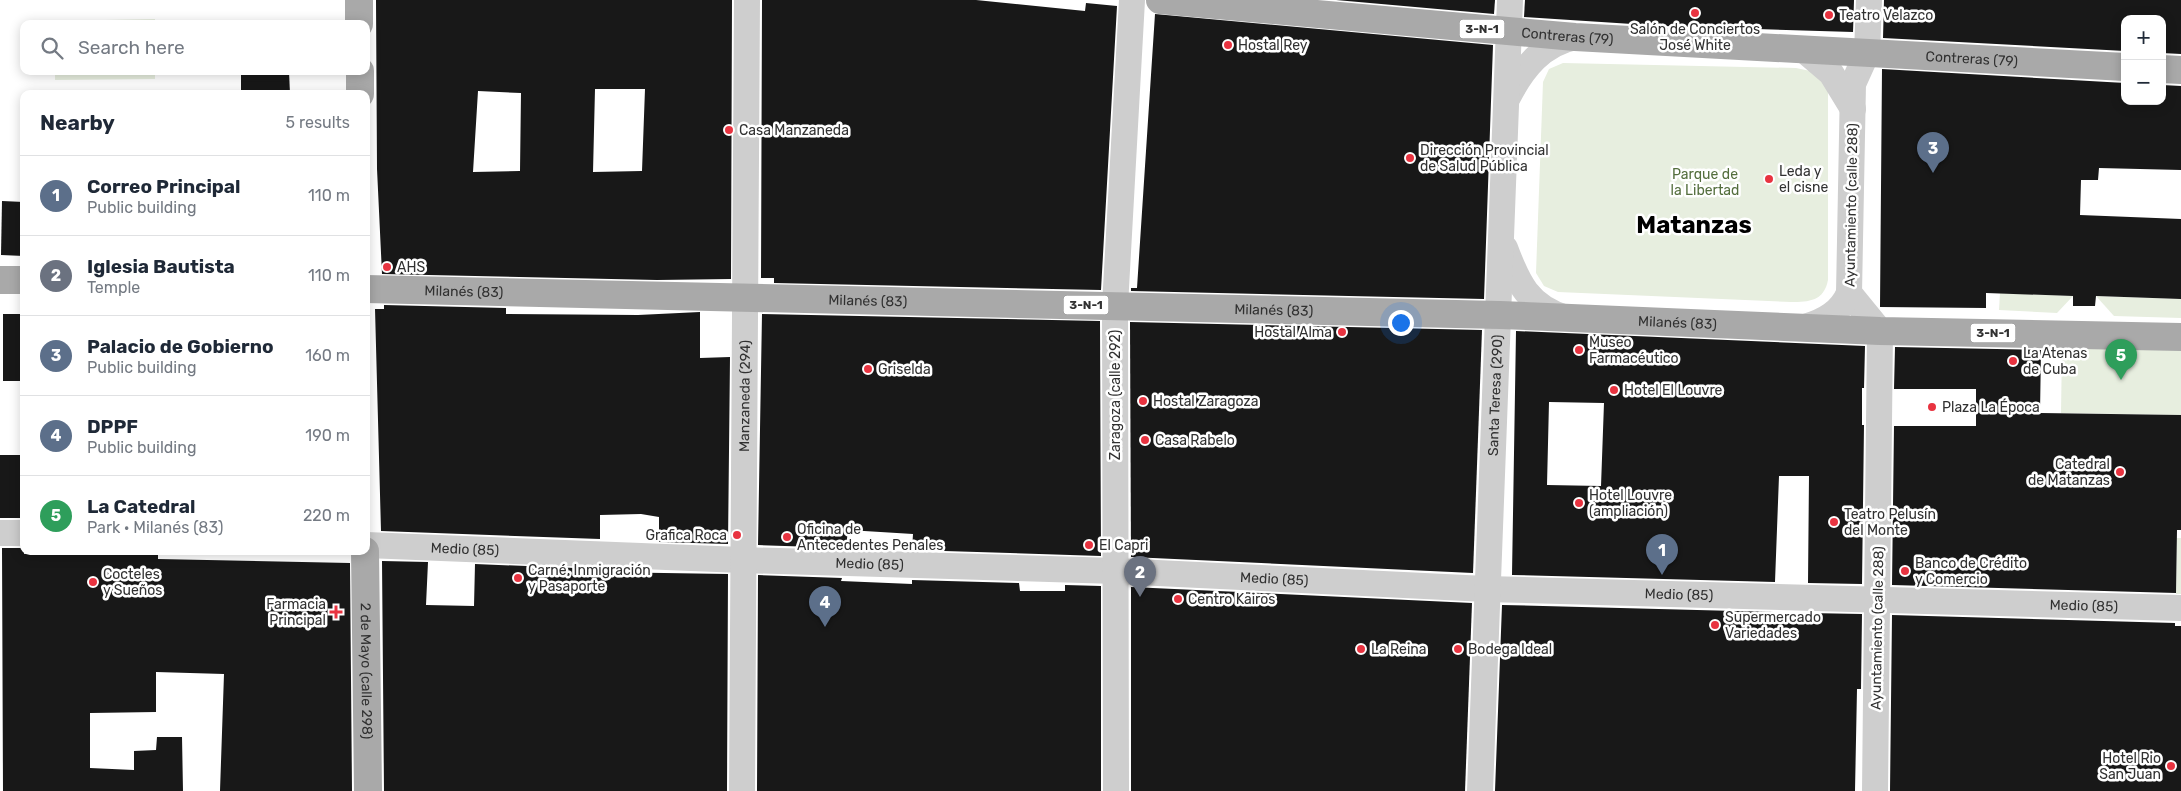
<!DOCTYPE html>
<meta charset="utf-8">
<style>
body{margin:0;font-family:Rubik,sans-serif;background:#f2f2f3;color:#1f2937}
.controls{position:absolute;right:15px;top:15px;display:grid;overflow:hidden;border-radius:10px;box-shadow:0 2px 12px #0003}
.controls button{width:45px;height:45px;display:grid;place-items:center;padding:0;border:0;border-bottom:1px solid #e0e1e3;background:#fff;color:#1f2937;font:25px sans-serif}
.you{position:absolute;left:1400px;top:322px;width:18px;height:18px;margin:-12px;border:4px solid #fff;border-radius:50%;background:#1a73e8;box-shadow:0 0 0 8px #1a73e833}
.badge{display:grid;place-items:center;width:32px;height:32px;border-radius:50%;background:#0b8043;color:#fff;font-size:16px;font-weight:700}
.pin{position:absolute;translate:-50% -41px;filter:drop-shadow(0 1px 2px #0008)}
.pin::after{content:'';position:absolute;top:26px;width:18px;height:15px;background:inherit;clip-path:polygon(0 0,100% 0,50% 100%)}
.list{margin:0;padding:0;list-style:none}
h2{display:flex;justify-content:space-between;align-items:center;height:65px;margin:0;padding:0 20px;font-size:21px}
h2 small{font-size:16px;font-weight:400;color:#747a83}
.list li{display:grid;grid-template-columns:32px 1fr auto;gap:15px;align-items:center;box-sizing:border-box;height:80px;padding:0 20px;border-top:1px solid #e0e1e3}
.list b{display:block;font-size:19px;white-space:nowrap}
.list p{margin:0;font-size:16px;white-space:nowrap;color:#747a83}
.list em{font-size:16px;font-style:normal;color:#747a83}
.icon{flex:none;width:28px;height:28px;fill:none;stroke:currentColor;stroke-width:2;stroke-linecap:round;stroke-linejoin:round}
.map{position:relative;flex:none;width:2181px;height:791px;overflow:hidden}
.search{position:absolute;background:#fff;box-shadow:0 2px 12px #0003;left:20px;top:20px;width:350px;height:55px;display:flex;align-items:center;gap:12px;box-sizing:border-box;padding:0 18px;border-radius:10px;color:#747a83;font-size:19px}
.panel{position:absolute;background:#fff;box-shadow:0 2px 12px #0003;left:20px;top:90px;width:350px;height:465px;border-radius:10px}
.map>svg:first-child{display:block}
.green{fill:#e7eedf}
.building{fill:#181818;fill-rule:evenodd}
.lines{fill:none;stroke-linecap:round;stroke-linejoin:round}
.minor{stroke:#cecece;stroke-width:26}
.major{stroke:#a9a9a9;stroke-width:28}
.poi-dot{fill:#e83340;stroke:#fff;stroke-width:2}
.labels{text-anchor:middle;stroke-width:5;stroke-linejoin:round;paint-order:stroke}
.shield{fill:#fff;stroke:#6f6f6f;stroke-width:1}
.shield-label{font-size:12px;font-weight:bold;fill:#313131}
.poi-label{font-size:14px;fill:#313131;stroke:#fff;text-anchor:start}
.street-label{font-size:14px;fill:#313131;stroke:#fff}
.park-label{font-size:14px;fill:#546e3d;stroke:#fff}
.town-label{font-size:24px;font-weight:bold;fill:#000;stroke:#fff}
</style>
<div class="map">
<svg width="2181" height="791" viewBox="0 0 2181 791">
<rect width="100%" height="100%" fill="#fff"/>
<g class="green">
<polygon points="155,19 155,24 54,24 54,21"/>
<path d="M1563,63L1796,68L1815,72L1828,86V280C1824,301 1809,302 1791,302L1558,292L1544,286L1536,273L1543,82L1549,69Z"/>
<polygon points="55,71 155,71 155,79 55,80"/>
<polygon points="2000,293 2073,296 2057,313 1999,310"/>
<polygon points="2096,296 2181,299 2181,318 2114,316"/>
<polygon points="2062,347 2181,348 2181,415 2061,413"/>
<polygon points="2177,538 2181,538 2181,594 2176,594"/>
</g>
<g class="building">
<path d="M376,0H732L731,279L657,280L382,274L377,169ZM595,89H645L642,171L593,172ZM478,91L521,93L520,171L473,172Z"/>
<polygon points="762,0 976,0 1085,11 1086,3 1117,6 1101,290 774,283 774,278 761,278"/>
<polygon points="1336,0 1495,0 1494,14"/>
<polygon points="1525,0 1854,0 1853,32 1663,26 1524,17"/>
<polygon points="1884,0 2181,0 2181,54 2162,53 2162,19 2125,19 2125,51 1883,38"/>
<polygon points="1155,14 1493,45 1484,299 1131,291 1131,288 1137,288"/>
<polygon points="1882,69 2125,83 2125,101 2162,101 2162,85 2181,86 2181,170 2099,168 2098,180 2081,180 2080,215 2181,219 2181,299 2096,296 2095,306 2073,306 2073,296 1986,293 1986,308 1880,307"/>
<polygon points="241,71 289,71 290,94 241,94"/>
<polygon points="2,201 24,202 24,256 1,255"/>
<polygon points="384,305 506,308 506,314 638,315 700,312 700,358 730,357 728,544 659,542 659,517 641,514 600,515 600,539 381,531 375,309 384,309"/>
<rect x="3" y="314" width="21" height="67"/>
<polygon points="762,314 1100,321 1101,556 912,550 913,534 848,530 846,548 758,545"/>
<polygon points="1130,322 1482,330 1473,573 1131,557"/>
<path d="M1516,331L1865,346L1864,388H1862V425H1864L1862,584L1808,583L1809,476H1779L1775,582L1512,575ZM1549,402L1604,403L1601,486L1547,485Z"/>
<polygon points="1895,347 2041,350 2040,413 2181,415 2181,530 2177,530 2176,593 1892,585 1894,426 1976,426 1976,389 1894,389"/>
<rect x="0" y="455" width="24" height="63"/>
<polygon points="2,548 24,548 24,554 83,552 158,554 158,559 350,563 352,791 220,791 224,674 156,672 156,712 90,713 90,768 134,770 134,751 156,750 157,737 182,737 183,791 3,791"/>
<polygon points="382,561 428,562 426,605 474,606 475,564 600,569 600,572 728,574 727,791 384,791"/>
<polygon points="758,575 842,578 841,581 912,584 912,580 1019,583 1020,591 1065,591 1065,585 1101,586 1101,791 757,791"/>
<polygon points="1131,587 1472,603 1465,791 1131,791"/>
<polygon points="1502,605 1774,612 1774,618 1808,619 1808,613 1862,614 1861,689 1857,689 1855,791 1495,791"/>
<polygon points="1892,615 2175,623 2175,626 2181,626 2181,791 1890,791"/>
</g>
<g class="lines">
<g class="minor">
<polyline points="1869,0 1867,53 1853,84 1849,293 1880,331 1875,791"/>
<polyline points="1804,50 1831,73 1853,109"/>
<path d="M1508,97C1523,68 1542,44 1575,37"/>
<path d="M1505,248C1518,283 1528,306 1566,318"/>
<path d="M1805,327C1825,321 1841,312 1849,293"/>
<polyline points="0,533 24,533"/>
<path id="s1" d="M366,545L742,560L1116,571L1486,589L2181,608"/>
<path id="s2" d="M742,791C742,527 747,264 747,0"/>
<polyline points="1116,791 1115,306 1132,0"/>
<path id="s3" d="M1480,791L1510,0"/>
</g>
<g class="major">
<polyline points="359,0 359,24"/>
<path id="s4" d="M1160,0L1575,37L2125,67"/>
<polyline points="2162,69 2181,70"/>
<polyline points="360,71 360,94"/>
<polyline points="0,280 24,280"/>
<path id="s5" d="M366,289L1500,315L1880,331L2181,337"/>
<path id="s6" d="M365,551L368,791"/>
</g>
</g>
<g class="poi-dot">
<circle cx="1695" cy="13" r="5"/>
<circle cx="1829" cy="15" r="5"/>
<circle cx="1228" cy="45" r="5"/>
<circle cx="729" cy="130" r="5"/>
<circle cx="1410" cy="158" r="5"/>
<circle cx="1769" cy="179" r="5"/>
<circle cx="387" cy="267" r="5"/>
<circle cx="1342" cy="332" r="5"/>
<circle cx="1579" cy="350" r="5"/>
<circle cx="2013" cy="361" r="5"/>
<circle cx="868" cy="369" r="5"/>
<circle cx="1614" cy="390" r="5"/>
<circle cx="1143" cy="401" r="5"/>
<circle cx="1932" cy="407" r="5"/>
<circle cx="1145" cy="440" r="5"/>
<circle cx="2120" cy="472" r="5"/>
<circle cx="1579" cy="503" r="5"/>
<circle cx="1834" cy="522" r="5"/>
<circle cx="737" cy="535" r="5"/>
<circle cx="787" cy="537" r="5"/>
<circle cx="1089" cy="545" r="5"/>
<circle cx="1905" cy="571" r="5"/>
<circle cx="518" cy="578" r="5"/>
<circle cx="93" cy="582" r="5"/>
<circle cx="1178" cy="599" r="5"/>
<path d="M333.5 604.5h5v5h5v5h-5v5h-5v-5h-5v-5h5z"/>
<circle cx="1715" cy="625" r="5"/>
<circle cx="1361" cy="649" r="5"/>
<circle cx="1458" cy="649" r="5"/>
<circle cx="2171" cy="766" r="5"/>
</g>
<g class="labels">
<g class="shield">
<rect x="1459.5" y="19.5" width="45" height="19" rx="4"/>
<rect x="1063.5" y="295.5" width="45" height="19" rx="4"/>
<rect x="1970.5" y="323.5" width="45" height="19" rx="4"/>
</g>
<g class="shield-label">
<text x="1482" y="33">3-N-1</text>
<text x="1086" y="309">3-N-1</text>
<text x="1993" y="337">3-N-1</text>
</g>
<g class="poi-label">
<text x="1839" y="20">Teatro Velazco</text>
<text x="1695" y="34" text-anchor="middle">Salón de Conciertos<tspan x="1695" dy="16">José White</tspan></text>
<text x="1238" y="50">Hostal Rey</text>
<text x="739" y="135">Casa Manzaneda</text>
<text x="1420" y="155">Dirección Provincial<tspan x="1420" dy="16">de Salud Pública</tspan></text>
<text x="1779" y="176">Leda y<tspan x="1779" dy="16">el cisne</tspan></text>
<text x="397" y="272">AHS</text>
<text x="1332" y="337" text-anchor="end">Hostal Alma</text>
<text x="1589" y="347">Museo<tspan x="1589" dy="16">Farmacéutico</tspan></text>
<text x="2023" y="358">La Atenas<tspan x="2023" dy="16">de Cuba</tspan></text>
<text x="878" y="374">Griselda</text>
<text x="1624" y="395">Hotel El Louvre</text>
<text x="1153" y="406">Hostal Zaragoza</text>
<text x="1942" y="412">Plaza La Época</text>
<text x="1155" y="445">Casa Rabelo</text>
<text x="2110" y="469" text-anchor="end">Catedral<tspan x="2110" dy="16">de Matanzas</tspan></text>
<text x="1589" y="500">Hotel Louvre<tspan x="1589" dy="16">(ampliación)</tspan></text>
<text x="1844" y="519">Teatro Pelusín<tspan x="1844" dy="16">del Monte</tspan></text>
<text x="797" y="534">Oficina de<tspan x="797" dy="16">Antecedentes Penales</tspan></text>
<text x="727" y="540" text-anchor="end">Grafica Roca</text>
<text x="1099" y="550">El Capri</text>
<text x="1915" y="568">Banco de Crédito<tspan x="1915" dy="16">y Comercio</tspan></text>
<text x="528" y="575">Carné, Inmigración<tspan x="528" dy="16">y Pasaporte</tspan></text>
<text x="103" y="579">Cocteles<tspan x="103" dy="16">y Sueños</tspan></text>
<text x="1188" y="604">Centro Kairos</text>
<text x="326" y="609" text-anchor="end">Farmacia<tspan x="326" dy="16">Principal</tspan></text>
<text x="1725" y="622">Supermercado<tspan x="1725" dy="16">Variedades</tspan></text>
<text x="1371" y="654">La Reina</text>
<text x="1468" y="654">Bodega Ideal</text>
<text x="2161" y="763" text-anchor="end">Hotel Rio<tspan x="2161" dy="16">San Juan</tspan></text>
</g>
<g class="street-label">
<text dy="5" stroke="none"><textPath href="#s4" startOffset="409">Contreras (79)</textPath></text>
<text dy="5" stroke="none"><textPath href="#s4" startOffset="814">Contreras (79)</textPath></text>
<text transform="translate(1851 205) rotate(-89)" y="5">Ayuntamiento (calle 288)</text>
<text dy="5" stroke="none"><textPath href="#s5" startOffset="98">Milanés (83)</textPath></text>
<text dy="5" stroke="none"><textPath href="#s5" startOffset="502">Milanés (83)</textPath></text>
<text dy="5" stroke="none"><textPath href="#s5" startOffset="908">Milanés (83)</textPath></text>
<text dy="5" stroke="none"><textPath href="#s5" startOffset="1312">Milanés (83)</textPath></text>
<text transform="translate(1115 395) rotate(-90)" y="5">Zaragoza (calle 292)</text>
<text dy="5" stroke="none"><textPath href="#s2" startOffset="395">Manzaneda (294)</textPath></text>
<text dy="5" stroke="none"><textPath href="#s3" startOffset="396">Santa Teresa (290)</textPath></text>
<text dy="5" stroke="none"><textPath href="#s1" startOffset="99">Medio (85)</textPath></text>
<text dy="5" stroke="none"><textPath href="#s1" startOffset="504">Medio (85)</textPath></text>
<text dy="5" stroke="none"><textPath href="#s1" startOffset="909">Medio (85)</textPath></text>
<text dy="5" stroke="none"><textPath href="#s1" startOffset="1314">Medio (85)</textPath></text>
<text dy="5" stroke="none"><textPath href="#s1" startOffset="1719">Medio (85)</textPath></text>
<text transform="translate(1877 628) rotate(-89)" y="5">Ayuntamiento (calle 288)</text>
<text dy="5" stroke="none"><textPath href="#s6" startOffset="120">2 de Mayo (calle 298)</textPath></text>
</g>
<g class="park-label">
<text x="1705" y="179">Parque de<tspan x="1705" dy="16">la Libertad</tspan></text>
</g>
<g class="town-label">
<text x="1694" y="233">Matanzas</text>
</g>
</g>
</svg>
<div class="controls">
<button>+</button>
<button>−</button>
</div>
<div class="you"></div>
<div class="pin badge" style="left:1662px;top:575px;background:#5c6f8a">1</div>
<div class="pin badge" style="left:1140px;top:597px;background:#6b7280">2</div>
<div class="pin badge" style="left:1933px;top:173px;background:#5c6f8a">3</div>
<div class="pin badge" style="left:825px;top:627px;background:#5c6f8a">4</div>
<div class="pin badge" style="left:2121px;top:380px;background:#2e9e5b">5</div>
<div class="search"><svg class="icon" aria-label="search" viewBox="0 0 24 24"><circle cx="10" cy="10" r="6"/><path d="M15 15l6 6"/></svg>Search here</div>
<section class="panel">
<h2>Nearby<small>5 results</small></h2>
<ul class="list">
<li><span class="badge" style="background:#5c6f8a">1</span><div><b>Correo Principal</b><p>Public building</p></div><em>110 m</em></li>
<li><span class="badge" style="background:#6b7280">2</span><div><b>Iglesia Bautista</b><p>Temple</p></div><em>110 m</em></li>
<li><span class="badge" style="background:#5c6f8a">3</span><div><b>Palacio de Gobierno</b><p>Public building</p></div><em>160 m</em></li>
<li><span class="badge" style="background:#5c6f8a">4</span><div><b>DPPF</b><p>Public building</p></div><em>190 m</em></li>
<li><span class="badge" style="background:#2e9e5b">5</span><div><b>La Catedral</b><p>Park · Milanés (83)</p></div><em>220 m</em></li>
</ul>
</section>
</div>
